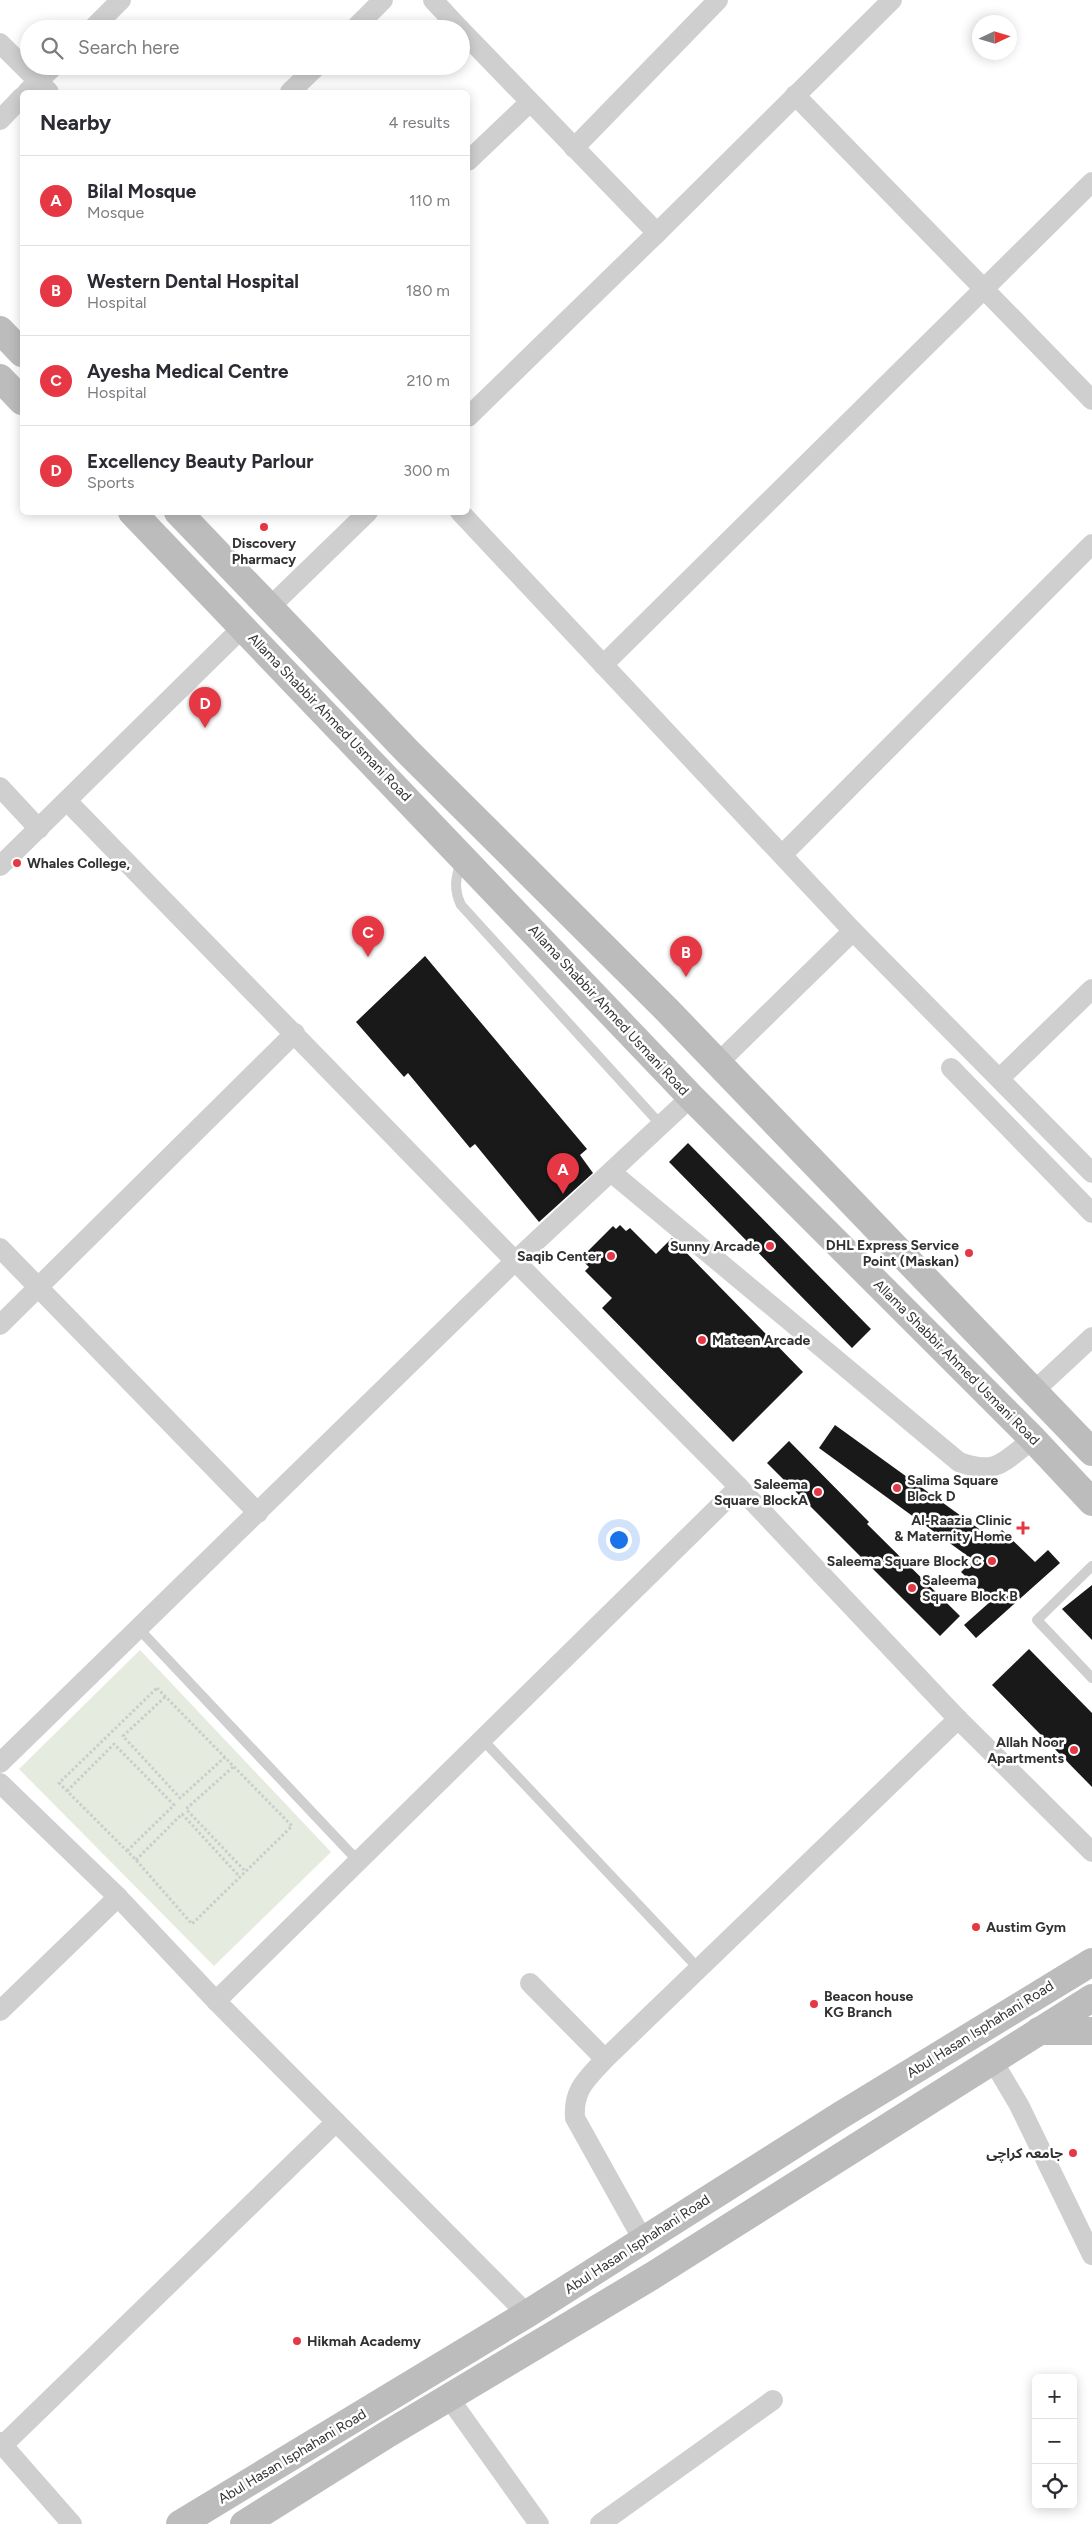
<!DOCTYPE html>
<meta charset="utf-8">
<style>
body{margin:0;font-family:Figtree,"Noto Sans Arabic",sans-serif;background:#f7f7f7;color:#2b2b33}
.controls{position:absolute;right:15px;bottom:15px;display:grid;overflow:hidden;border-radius:8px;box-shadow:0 2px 12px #0003}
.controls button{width:45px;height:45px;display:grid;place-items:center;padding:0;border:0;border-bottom:1px solid #e1e1e2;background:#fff;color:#2b2b33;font:25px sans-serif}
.compass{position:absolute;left:972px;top:15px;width:45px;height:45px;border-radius:50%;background:#fff;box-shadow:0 2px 12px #0003;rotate:86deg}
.you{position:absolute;left:618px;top:1539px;width:18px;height:18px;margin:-12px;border:4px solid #fff;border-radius:50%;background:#1a73e8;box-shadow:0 0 0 8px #1a73e833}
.badge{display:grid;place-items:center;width:32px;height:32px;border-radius:50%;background:#e53844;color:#fff;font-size:16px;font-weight:700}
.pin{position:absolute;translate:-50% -41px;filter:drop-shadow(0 1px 2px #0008)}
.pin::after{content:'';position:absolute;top:26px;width:18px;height:15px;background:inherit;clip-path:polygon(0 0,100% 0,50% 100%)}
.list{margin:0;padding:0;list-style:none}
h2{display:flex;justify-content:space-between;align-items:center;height:65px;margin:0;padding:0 20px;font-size:21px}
h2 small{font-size:16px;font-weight:400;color:#7c7c81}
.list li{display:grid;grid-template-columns:32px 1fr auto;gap:15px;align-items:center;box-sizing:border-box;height:90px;padding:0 20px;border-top:1px solid #e1e1e2}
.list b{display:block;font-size:19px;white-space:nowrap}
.list p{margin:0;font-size:16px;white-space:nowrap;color:#7c7c81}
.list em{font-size:16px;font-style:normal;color:#7c7c81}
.icon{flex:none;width:28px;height:28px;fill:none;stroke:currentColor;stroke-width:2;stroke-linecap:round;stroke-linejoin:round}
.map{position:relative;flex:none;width:1092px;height:2524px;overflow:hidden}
.search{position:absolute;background:#fff;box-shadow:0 2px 12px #0003;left:20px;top:20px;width:450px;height:55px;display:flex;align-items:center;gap:12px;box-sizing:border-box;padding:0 18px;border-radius:28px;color:#7c7c81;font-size:19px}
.panel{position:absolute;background:#fff;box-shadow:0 2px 12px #0003;left:20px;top:90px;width:450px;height:425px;border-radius:8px}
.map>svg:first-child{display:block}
.green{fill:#e5ebde}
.building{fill:#191919}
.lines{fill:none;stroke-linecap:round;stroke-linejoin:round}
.path{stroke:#ccc;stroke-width:3;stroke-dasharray:2.5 2.5;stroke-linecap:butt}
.service{stroke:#cfcfcf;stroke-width:10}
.minor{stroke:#cfcfcf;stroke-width:20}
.secondary{stroke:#bcbcbc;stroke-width:28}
.poi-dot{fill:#e53844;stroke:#fff;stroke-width:2}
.labels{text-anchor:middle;stroke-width:5;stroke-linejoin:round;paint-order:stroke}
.poi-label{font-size:14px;font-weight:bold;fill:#323232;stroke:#fff;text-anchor:end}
.street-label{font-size:14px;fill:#323232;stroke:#fff}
</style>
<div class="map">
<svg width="1092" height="2524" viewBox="0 0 1092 2524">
<rect width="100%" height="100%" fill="#fff"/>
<polygon class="green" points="140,1650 331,1852 214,1966 19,1769"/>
<g class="building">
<polygon points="425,956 587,1149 580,1155 593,1173 539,1222 475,1144 470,1148 408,1073 404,1077 356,1022"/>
<polygon points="688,1143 871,1329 852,1348 669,1162"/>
<polygon points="620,1225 626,1231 630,1228 656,1254 672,1238 803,1372 733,1442 602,1308 612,1298 585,1271 589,1267 584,1262 588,1258 585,1254 613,1226 616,1229"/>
<polygon points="835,1425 993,1539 1002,1530 1035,1562 1048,1550 1060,1563 976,1638 964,1625 991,1601 961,1572 973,1560 819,1448"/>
<polygon points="789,1441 869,1522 867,1524 960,1616 940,1636 767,1463"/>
<polygon points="1092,1585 1092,1640 1062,1609"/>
<polygon points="1029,1649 1092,1713 1092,1787 992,1685"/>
</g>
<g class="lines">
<g class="path">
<polygon points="157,1688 292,1826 192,1924 136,1860 59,1783"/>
<polyline points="165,1697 123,1736 180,1798 225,1757"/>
<polyline points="233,1767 186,1809 244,1870"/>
<polyline points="67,1791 114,1744 174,1805 127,1851"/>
<polyline points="136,1860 182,1814 239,1876"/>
</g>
<g class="service">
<path d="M461,860C456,878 453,888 461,905L661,1125"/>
<polyline points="1092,1566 1037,1620 1092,1678"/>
<polyline points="138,1628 358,1861"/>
<polyline points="481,1738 699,1969"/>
</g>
<g class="minor">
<polyline points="433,0 460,29"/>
<polyline points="92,29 121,0"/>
<polyline points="354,29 383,0"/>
<polyline points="461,30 657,233"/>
<polyline points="0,43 49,92"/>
<polyline points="27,92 54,66"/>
<polyline points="290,92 317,66"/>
<polyline points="795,95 1092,400"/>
<polyline points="0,120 22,97"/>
<polyline points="574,148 718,0"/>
<polyline points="468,161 530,102"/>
<polyline points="468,417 657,233 892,0"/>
<polyline points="460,512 853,931 1092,1173"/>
<polyline points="270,607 368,512"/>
<polyline points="603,665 1092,182"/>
<polyline points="0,787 39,829"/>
<polyline points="67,801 515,1261 739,1487 958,1719 1092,1852"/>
<polyline points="783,854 1092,544"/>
<polyline points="0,866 243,627"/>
<polyline points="718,1063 853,931"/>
<polyline points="951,1068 1092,1213"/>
<polyline points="1000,1078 1092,989"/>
<path d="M611,1172L959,1462C997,1476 1004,1461 1033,1439"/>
<polyline points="0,1248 258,1513"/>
<polyline points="0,1325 295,1033"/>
<polyline points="1034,1391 1092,1337"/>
<polyline points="0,1763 515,1261 691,1097"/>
<polyline points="0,1783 118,1897 216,2001 527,2314"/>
<polyline points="530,1983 605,2059"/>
<polyline points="216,2001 739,1487"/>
<polyline points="0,2011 118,1897"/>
<polyline points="993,2061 1019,2105 1092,2255"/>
<path d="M643,2240L575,2118C573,2089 587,2079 605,2059L958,1719"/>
<polyline points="449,2398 539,2524"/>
<polyline points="0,2442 72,2524"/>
<polyline points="3,2445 336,2122"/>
<polyline points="600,2524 773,2400"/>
</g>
<g class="secondary">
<polyline points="0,330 22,353"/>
<polyline points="0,378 22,401"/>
<polyline points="132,512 691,1097 1033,1439 1092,1502"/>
<polyline points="178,512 409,753 668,1011 1092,1452"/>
<polyline points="1039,2031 1092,2031"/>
<polyline points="180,2524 527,2314 841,2115 1092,1962"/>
<polyline points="244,2524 386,2435 652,2276 1092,1998"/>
</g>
</g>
<g class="poi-dot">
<circle cx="264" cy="527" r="5"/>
<circle cx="17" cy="863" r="5"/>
<circle cx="770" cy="1246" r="5"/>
<circle cx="969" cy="1253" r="5"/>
<circle cx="611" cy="1256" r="5"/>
<circle cx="702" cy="1340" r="5"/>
<circle cx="897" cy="1488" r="5"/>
<circle cx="818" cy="1492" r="5"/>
<path d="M1020.5 1520.5h5v5h5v5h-5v5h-5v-5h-5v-5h5z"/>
<circle cx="992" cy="1561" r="5"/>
<circle cx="912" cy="1588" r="5"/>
<circle cx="1074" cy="1750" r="5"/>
<circle cx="976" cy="1927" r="5"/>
<circle cx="814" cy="2004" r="5"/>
<circle cx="1073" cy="2153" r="5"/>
<circle cx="297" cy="2341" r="5"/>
</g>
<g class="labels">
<g class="poi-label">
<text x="264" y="548" text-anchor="middle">Discovery<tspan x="264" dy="16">Pharmacy</tspan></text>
<text x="27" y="868" text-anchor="start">Whales College,</text>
<text x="959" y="1250">DHL Express Service<tspan x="959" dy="16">Point (Maskan)</tspan></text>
<text x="760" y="1251">Sunny Arcade</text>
<text x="601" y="1261">Saqib Center</text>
<text x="712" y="1345" text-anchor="start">Mateen Arcade</text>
<text x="907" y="1485" text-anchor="start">Salima Square<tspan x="907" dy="16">Block D</tspan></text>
<text x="808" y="1489">Saleema<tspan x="808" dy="16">Square BlockA</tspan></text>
<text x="1012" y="1525">Al-Raazia Clinic<tspan x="1012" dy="16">&amp; Maternity Home</tspan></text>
<text x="982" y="1566">Saleema Square Block C</text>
<text x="922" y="1585" text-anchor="start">Saleema<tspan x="922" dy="16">Square Block B</tspan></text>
<text x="1064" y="1747">Allah Noor<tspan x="1064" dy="16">Apartments</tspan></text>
<text x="986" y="1932" text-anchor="start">Austim Gym</text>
<text x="824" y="2001" text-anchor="start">Beacon house<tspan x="824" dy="16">KG Branch</tspan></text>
<text x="1063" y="2158">جامعہ کراچی</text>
<text x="307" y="2346" text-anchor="start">Hikmah Academy</text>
</g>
<g class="street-label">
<text transform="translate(330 717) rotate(46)" y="5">Allama Shabbir Ahmed Usmani Road</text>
<text transform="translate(609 1010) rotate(47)" y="5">Allama Shabbir Ahmed Usmani Road</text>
<text transform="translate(957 1362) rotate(45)" y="5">Allama Shabbir Ahmed Usmani Road</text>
<text transform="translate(980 2029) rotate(-32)" y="5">Abul Hasan Isphahani Road</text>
<text transform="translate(637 2244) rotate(-33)" y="5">Abul Hasan Isphahani Road</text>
<text transform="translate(292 2456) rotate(-31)" y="5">Abul Hasan Isphahani Road</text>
</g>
</g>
</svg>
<div class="controls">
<button>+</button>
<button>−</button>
<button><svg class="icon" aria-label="locate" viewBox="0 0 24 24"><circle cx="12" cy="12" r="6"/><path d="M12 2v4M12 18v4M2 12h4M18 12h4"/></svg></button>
</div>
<svg class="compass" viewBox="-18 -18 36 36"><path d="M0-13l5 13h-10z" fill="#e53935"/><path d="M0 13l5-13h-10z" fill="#7c7c81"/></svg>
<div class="you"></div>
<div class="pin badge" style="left:563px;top:1194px">A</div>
<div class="pin badge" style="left:686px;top:977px">B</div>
<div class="pin badge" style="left:368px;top:957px">C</div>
<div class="pin badge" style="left:205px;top:728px">D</div>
<div class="search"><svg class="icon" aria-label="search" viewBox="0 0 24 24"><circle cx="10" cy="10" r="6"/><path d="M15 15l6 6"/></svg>Search here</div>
<section class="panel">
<h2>Nearby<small>4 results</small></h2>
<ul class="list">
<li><span class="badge">A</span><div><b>Bilal Mosque</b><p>Mosque</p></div><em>110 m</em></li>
<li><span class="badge">B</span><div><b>Western Dental Hospital</b><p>Hospital</p></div><em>180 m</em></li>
<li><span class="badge">C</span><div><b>Ayesha Medical Centre</b><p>Hospital</p></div><em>210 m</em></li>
<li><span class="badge">D</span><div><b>Excellency Beauty Parlour</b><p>Sports</p></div><em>300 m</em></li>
</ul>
</section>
</div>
